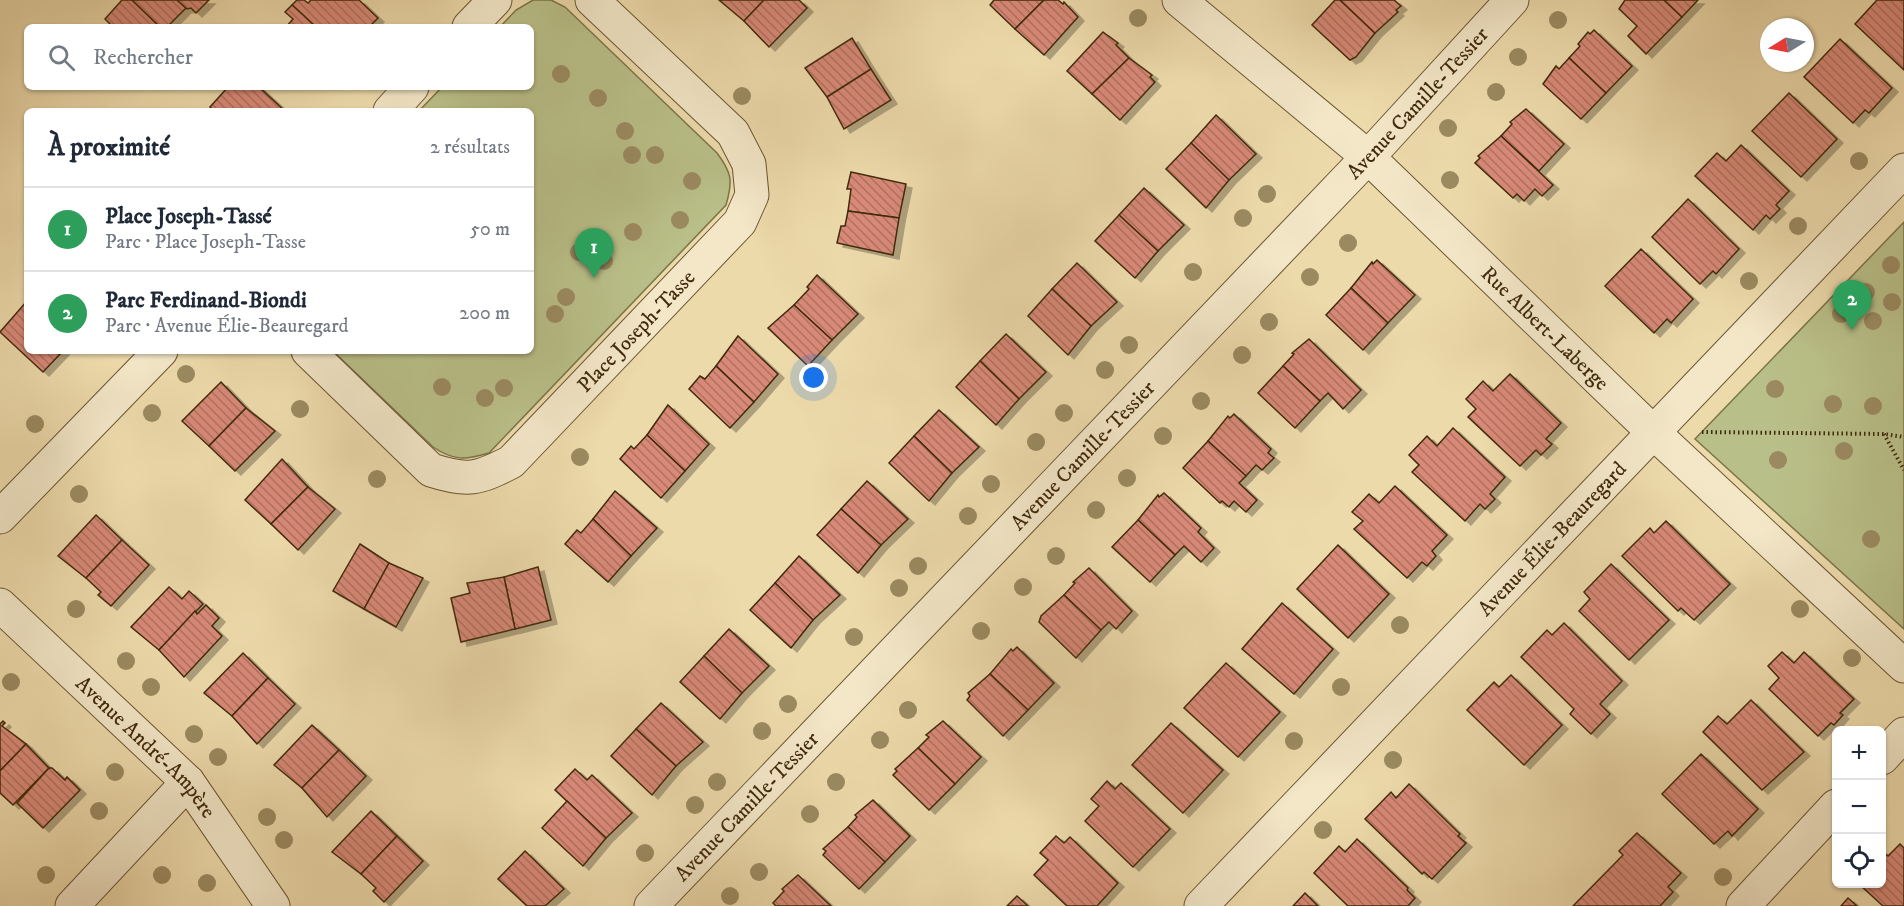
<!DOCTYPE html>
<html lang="fr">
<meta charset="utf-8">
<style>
body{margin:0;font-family:"IM FELL DW Pica",serif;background:#f2f2f3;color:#1f2937}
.controls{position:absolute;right:18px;bottom:18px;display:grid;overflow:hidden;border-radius:9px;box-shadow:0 2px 4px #0004}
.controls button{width:54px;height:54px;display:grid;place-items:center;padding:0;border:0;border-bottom:2px solid #e0e1e3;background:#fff;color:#1f2937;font:30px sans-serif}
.compass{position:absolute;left:1760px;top:18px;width:54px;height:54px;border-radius:50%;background:#fff;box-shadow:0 2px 4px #0004;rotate:260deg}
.you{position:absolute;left:814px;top:378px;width:21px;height:21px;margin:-15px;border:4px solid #fff;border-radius:50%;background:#1a73e8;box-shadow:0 0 0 9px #1a73e833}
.badge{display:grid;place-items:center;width:39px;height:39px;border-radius:50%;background:#2563eb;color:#fff;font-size:20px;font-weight:700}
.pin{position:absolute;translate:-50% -50px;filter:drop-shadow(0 2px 3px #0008)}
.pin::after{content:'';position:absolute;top:32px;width:21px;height:18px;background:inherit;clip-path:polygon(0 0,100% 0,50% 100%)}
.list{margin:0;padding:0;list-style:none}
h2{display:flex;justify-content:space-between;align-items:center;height:78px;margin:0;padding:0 24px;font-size:26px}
h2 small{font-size:20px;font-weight:400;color:#747a83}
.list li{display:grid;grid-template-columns:39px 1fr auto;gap:18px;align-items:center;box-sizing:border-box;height:84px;padding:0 24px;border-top:2px solid #e0e1e3}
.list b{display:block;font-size:22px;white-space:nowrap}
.list p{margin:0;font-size:20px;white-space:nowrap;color:#747a83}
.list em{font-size:20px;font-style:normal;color:#747a83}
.icon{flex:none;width:33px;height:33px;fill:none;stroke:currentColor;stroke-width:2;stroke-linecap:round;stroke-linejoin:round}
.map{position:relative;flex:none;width:1904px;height:906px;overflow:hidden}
.search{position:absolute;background:#fff;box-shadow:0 2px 4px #0004;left:24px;top:24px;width:510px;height:66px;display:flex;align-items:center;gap:15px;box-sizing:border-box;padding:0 21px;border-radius:9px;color:#747a83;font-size:22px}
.panel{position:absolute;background:#fff;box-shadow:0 2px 4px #0004;left:24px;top:108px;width:510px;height:246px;border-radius:9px}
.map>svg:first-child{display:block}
.park{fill:#b9bf88;stroke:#7c7449;stroke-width:1.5}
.building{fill:url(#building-back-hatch);stroke:#402a0a;stroke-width:1.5;filter:url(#shadow)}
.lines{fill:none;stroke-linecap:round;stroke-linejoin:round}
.minor-casing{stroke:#6b5632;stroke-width:35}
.path{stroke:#402a0a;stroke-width:4;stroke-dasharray:1.5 3;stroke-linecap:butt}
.minor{stroke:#f3e7c8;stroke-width:33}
.tree{fill:#9b8a60}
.labels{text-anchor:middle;stroke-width:6;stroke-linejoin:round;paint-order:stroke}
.street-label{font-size:21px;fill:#402a0a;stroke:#f3e7c8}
</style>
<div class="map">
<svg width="1904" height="906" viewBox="0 0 1904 906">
<defs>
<pattern id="building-back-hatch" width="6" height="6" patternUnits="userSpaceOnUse" patternTransform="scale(1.5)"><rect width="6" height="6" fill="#d88978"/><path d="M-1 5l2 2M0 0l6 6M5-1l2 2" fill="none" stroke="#b17061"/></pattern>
<filter id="shadow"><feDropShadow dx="6" dy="4" stdDeviation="0" flood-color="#0004"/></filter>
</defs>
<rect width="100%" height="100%" fill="#eddaab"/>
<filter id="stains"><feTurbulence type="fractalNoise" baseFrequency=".00333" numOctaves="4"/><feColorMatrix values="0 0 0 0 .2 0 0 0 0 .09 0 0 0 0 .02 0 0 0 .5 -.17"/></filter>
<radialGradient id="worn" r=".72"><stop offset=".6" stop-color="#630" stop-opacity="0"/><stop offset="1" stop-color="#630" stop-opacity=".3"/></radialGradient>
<g class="park">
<path d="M533,0H551L565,7L717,153C732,173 733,181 726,205L489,453C465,460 454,461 433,447L333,351H531V111H419L442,87H531V27H500L516,10Z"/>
<polygon points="1904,222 1904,629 1695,439"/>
</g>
<g class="building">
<polygon points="122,0 132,0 160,27 113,27 105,19"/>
<polygon points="132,0 177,0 186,8 167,27 160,27"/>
<polygon points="177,0 209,0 196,13 191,8 187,9"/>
<polygon points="297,0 304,0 308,3 311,0 359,0 378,18 369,27 316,27 292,5"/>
<polygon points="719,0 764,0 744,21"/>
<polygon points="764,0 799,0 807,8 769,47 744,21"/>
<polygon points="994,0 1044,0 1015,29 990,5"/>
<polygon points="1044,0 1058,0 1063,4 1064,2 1078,17 1044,55 1015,29"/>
<polygon points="1335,0 1340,0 1375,33 1356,57 1350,60 1312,25"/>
<polygon points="1340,0 1394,0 1401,6 1396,10 1398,12 1375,33"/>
<polygon points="1625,0 1664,0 1682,17 1646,54 1628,36 1637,26 1619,9"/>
<polygon points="1664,0 1698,0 1682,17"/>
<polygon points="1877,0 1904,0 1904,70 1855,24"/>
<polygon points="292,5 302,14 316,27 286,27 293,19 285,12"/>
<polygon points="1594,30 1632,66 1606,93 1569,58 1580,46 1578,44 1588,32 1590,34"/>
<polygon points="1103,32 1118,43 1116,45 1129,58 1092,94 1067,71"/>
<polygon points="852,38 871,69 827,97 805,68"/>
<polygon points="1840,39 1892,88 1869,113 1865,110 1853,123 1804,77"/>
<polygon points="1129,58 1152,75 1150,77 1155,82 1120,120 1092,94"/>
<polygon points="1569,58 1606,93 1581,119 1543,84 1556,66 1559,69"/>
<polygon points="871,69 891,100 844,129 827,97"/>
<polygon points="228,87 259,87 285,111 214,111 210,107"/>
<polygon points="1789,93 1837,139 1801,177 1752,131"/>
<polygon points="1526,109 1564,144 1539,171 1501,136 1512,124 1510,122"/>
<polygon points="1216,115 1256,154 1229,180 1191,143"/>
<polygon points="1501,136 1553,185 1542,196 1535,189 1524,201 1517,194 1513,198 1475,163 1480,158 1478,156"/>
<polygon points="1191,143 1229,180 1206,208 1166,169"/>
<polygon points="1741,145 1789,191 1776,205 1780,209 1770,219 1766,215 1753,230 1695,176 1717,153 1726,161"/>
<polygon points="851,172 906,184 899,218 848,211 851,189 847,189"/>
<polygon points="1144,188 1184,225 1158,251 1119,215"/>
<polygon points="1688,199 1739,249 1716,274 1713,271 1700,284 1652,237"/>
<polygon points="848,211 899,218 893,255 837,243 841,226 845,226"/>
<polygon points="1119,215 1158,251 1135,278 1095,241"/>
<polygon points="1641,249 1693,299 1671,323 1667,319 1654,333 1605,286"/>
<polygon points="1377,260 1415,295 1388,323 1351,288 1372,262 1373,264"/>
<polygon points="1077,263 1117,302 1091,326 1052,289"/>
<polygon points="817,275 858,314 832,340 794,305 809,289 807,287"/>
<polygon points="1351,288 1388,323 1363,350 1326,315"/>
<polygon points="1052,289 1091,326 1068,355 1028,316"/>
<polygon points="27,301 27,351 63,351 43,372 0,332"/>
<polygon points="794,305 832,340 808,366 768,328"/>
<polygon points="1006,334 1046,372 1019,399 980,361"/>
<polygon points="738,336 778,374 754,402 716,366"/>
<polygon points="1309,339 1361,390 1343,409 1328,393 1320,401 1283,366 1294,354 1292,353"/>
<polygon points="980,361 1019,399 996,425 956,387"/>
<polygon points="716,366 754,402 730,428 689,389 700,376 705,379"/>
<polygon points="1283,366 1320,401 1295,428 1258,393"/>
<polygon points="1510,374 1561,423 1546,439 1552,444 1541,455 1536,450 1520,466 1468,417 1476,409 1466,399 1483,381 1493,391"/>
<polygon points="221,382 246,408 209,446 182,421"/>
<polygon points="668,405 709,444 685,471 647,435"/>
<polygon points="246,408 275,431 235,471 209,446"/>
<polygon points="939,410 979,447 952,473 914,436"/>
<polygon points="1234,414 1271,449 1268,453 1274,458 1262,470 1256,465 1246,476 1208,441 1228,416 1230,418"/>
<polygon points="1453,428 1505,477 1490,494 1495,499 1485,509 1480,504 1465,521 1412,472 1419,465 1409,455 1427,436 1437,446"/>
<polygon points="647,435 685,471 661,498 620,459 631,446 634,449"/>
<polygon points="914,436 952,473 929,501 889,463"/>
<polygon points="1208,441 1246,476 1239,483 1257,500 1246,512 1234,501 1229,507 1222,501 1220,503 1183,468"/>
<polygon points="282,459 308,487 271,524 245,500"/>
<polygon points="867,481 908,519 881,545 841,509"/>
<polygon points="1395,486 1447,535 1432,551 1436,556 1427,566 1422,562 1407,578 1354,529 1363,521 1352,512 1369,494 1379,503"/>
<polygon points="308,487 335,509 298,550 271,524"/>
<polygon points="615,491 657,528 631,556 593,519"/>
<polygon points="1164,493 1201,528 1198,532 1214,548 1201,562 1184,546 1175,555 1138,520 1158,495 1159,497"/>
<polygon points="841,509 881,545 858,573 817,535"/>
<polygon points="96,515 122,540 86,578 58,556"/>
<polygon points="593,519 631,556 608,582 565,544 577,530 581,533"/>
<polygon points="1138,520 1175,555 1150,582 1112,547"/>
<polygon points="1666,521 1730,584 1694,620 1681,608 1678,611 1622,556 1650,528 1654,533"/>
<polygon points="122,540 149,565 111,606 98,595 101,592 86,578"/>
<polygon points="360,544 389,563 364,609 333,591"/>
<polygon points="1338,545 1389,594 1348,638 1297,589"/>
<polygon points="799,556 840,595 813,620 775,583"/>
<polygon points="389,563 423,578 396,627 364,609"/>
<polygon points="1611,564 1669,620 1629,660 1579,611 1590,599 1584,592"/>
<polygon points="538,567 551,620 515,629 504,577"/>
<polygon points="1089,568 1132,611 1116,629 1109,622 1101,630 1064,595 1075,583 1073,582"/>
<polygon points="504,577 515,629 461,642 451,598 470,593 467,583"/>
<polygon points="775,583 813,620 791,648 750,610"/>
<polygon points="169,587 182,599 189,591 203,604 159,650 131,627"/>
<polygon points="1064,595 1101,630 1076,658 1039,622 1041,616"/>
<polygon points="1282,603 1333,649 1294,694 1242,649"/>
<polygon points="206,605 219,618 212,626 222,636 184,677 159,650 195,611 197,614"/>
<polygon points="1564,623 1622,681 1600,704 1610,714 1591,734 1570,714 1574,709 1521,657 1547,630 1552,635"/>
<polygon points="729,629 769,666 742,693 704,656"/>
<polygon points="1017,647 1054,683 1028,710 990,674 1011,649 1013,651"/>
<polygon points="1782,652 1794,663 1804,652 1854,699 1840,713 1843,715 1834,725 1831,723 1818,736 1769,689 1779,678 1768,666"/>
<polygon points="243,653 268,678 232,716 204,693"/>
<polygon points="704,656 742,693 720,719 680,682"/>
<polygon points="1226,663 1280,712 1238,757 1184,708"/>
<polygon points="990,674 1028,710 1003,736 967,700 970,696 968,693"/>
<polygon points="1511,675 1562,725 1524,765 1467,710 1494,682 1499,687"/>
<polygon points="268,678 295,704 257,744 232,716"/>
<polygon points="1751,700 1804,752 1762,790 1703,732 1718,716 1727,724"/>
<polygon points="661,703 703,742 676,766 636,729"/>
<polygon points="3,721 5,723 2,726 26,744 0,771 0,724"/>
<polygon points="943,721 981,757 955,784 918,748 929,737 926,735"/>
<polygon points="1171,723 1223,770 1183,813 1132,765"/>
<polygon points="312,725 339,750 302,788 274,765"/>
<polygon points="636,729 676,766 652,795 611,756"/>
<polygon points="26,744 49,768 13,805 0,793 0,771"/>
<polygon points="918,748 955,784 929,810 893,775 897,771 895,769"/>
<polygon points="339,750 366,776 327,817 302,788"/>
<polygon points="1701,754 1758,809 1732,836 1728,831 1714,844 1662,794"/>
<polygon points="49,768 52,768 65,780 67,777 80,790 43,828 17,803"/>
<polygon points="575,769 587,780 592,775 632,813 606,838 555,790"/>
<polygon points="1107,781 1115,789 1121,783 1170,829 1133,867 1085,821 1099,806 1091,799"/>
<polygon points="1409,784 1460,834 1458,836 1466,843 1432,879 1424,872 1422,874 1365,819 1391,792 1396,798"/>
<polygon points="873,800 910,836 885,862 848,827 857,817 855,815"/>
<polygon points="567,801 606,838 583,866 542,828"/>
<polygon points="371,811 397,836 361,874 332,852"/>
<polygon points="848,827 885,862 859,889 823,855 826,851 823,849"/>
<polygon points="1637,833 1681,873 1668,887 1673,892 1660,906 1573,906 1623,855 1619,851"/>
<polygon points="397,836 423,861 384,902 373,891 376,888 361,874"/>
<polygon points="1056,836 1064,843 1070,837 1118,883 1097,906 1067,906 1034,875 1048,860 1040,853"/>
<polygon points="1357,839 1408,888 1407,890 1415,898 1408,906 1348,906 1314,873 1339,846 1345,852"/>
<polygon points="1900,844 1904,848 1904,906 1883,906 1859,884 1882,884 1882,851 1888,856"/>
<polygon points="525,851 564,889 545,906 527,906 498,879"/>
<polygon points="798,875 831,906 776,906 773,903 784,891 782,889"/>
<polygon points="1305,893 1318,906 1293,906"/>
<polygon points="1017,896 1028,906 1007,906"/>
<polygon points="1848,898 1857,906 1841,906"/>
</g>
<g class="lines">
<g class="minor-casing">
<g id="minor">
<path id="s1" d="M1179,0L1368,157L1653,432L1904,666"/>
<polyline points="469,27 495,0"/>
<polyline points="390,111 412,87"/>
<path id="s2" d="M308,351L431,470C468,482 478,479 511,462L740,222L752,195L749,164L733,133L592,0"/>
<polyline points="0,517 161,351"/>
<path id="s3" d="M0,605L188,782L273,906"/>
<polyline points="1882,758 1904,734"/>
<polyline points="72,906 188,782"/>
<path id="s4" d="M651,906L1368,157L1512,0"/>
<path id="s5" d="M1201,906L1904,170"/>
<polyline points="1743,906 1836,806"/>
</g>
</g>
<g class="path">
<polyline points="1702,432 1884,434 1904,437"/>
<polyline points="1884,434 1904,470"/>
</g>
<use href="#minor" class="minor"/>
</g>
<g class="tree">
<circle cx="1138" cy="18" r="9"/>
<circle cx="1558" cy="20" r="9"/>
<circle cx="1518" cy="57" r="9"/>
<circle cx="561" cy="74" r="9"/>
<circle cx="1496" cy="92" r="9"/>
<circle cx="742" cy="96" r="9"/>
<circle cx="598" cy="98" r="9"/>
<circle cx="1448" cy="128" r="9"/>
<circle cx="625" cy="131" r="9"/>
<circle cx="632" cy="155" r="9"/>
<circle cx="655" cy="155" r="9"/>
<circle cx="1859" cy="161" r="9"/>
<circle cx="1450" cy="180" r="9"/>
<circle cx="692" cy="181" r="9"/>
<circle cx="1267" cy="194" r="9"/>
<circle cx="1243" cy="218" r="9"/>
<circle cx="680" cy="220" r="9"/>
<circle cx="1798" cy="226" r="9"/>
<circle cx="633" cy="232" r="9"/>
<circle cx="1348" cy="243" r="9"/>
<circle cx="579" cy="252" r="9"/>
<circle cx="604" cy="261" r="9"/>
<circle cx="1891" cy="265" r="9"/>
<circle cx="1193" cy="272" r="9"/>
<circle cx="1310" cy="277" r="9"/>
<circle cx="1749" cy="281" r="9"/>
<circle cx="1866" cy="292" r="9"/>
<circle cx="566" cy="297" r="9"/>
<circle cx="1892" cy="302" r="9"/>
<circle cx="555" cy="314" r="9"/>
<circle cx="1841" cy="314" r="9"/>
<circle cx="1873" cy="321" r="9"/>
<circle cx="1269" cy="322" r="9"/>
<circle cx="1129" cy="345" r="9"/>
<circle cx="1242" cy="355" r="9"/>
<circle cx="1105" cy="370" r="9"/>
<circle cx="186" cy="374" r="9"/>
<circle cx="442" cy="387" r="9"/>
<circle cx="504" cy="388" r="9"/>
<circle cx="1775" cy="389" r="9"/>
<circle cx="485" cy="398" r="9"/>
<circle cx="1201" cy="401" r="9"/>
<circle cx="1833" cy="404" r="9"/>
<circle cx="1873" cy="406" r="9"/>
<circle cx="300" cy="409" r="9"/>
<circle cx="152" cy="413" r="9"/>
<circle cx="1064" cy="413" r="9"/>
<circle cx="35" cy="424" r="9"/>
<circle cx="1163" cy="436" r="9"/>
<circle cx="1036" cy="442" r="9"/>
<circle cx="1844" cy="451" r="9"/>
<circle cx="580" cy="457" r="9"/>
<circle cx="1778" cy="460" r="9"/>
<circle cx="1127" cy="478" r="9"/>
<circle cx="377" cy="479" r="9"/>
<circle cx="991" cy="484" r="9"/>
<circle cx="79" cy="494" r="9"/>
<circle cx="1096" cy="510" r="9"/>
<circle cx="968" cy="516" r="9"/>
<circle cx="1871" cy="539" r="9"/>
<circle cx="1056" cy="556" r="9"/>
<circle cx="918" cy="566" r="9"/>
<circle cx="1023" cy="587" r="9"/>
<circle cx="899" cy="588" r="9"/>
<circle cx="76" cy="609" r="9"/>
<circle cx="1800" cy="609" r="9"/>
<circle cx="1400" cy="625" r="9"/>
<circle cx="981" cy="631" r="9"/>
<circle cx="854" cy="637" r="9"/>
<circle cx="1852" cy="658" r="9"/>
<circle cx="126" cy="661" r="9"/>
<circle cx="11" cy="682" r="9"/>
<circle cx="151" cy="687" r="9"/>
<circle cx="1341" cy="687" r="9"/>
<circle cx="788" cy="704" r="9"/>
<circle cx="908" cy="710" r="9"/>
<circle cx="762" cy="731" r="9"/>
<circle cx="194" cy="734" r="9"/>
<circle cx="880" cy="740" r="9"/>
<circle cx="1294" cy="741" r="9"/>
<circle cx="218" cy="757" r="9"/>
<circle cx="1393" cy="760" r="9"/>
<circle cx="115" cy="772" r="9"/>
<circle cx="717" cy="782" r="9"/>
<circle cx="836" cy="782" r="9"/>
<circle cx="695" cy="805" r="9"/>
<circle cx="99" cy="811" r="9"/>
<circle cx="810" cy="814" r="9"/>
<circle cx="267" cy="817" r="9"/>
<circle cx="1323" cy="830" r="9"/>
<circle cx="284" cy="840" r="9"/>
<circle cx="645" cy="853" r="9"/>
<circle cx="759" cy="872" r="9"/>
<circle cx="46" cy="875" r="9"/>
<circle cx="162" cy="875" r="9"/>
<circle cx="1723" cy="877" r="9"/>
<circle cx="207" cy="883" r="9"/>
<circle cx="730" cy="896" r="9"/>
</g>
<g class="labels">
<g class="street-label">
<text dy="7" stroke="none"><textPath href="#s4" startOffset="1110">Avenue Camille-Tessier</textPath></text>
<text dy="7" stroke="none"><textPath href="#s1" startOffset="492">Rue Albert-Laberge</textPath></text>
<text dy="7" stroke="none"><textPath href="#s2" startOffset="436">Place Joseph-Tasse</textPath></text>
<text dy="7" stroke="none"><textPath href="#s4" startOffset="624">Avenue Camille-Tessier</textPath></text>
<text dy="7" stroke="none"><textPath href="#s5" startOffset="508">Avenue Élie-Beauregard</textPath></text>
<text dy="7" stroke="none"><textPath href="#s3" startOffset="204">Avenue André-Ampère</textPath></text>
<text dy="7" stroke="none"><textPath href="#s4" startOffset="138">Avenue Camille-Tessier</textPath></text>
</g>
</g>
<rect width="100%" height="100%" filter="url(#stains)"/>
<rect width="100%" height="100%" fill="url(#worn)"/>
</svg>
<div class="controls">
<button>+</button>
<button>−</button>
<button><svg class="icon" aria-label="locate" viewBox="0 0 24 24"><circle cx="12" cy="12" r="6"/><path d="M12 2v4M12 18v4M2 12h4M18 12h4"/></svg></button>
</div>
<svg class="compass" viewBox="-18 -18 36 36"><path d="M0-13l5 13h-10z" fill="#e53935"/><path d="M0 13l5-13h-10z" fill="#747a83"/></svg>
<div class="you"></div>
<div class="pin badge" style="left:594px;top:278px;background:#2e9e5b">1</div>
<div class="pin badge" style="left:1852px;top:330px;background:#2e9e5b">2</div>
<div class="search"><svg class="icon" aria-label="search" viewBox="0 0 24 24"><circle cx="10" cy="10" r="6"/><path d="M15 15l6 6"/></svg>Rechercher</div>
<section class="panel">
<h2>À proximité<small>2 résultats</small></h2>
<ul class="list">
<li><span class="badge" style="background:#2e9e5b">1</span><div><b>Place Joseph-Tassé</b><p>Parc · Place Joseph-Tasse</p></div><em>50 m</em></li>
<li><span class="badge" style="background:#2e9e5b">2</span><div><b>Parc Ferdinand-Biondi</b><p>Parc · Avenue Élie-Beauregard</p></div><em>200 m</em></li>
</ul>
</section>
</div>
